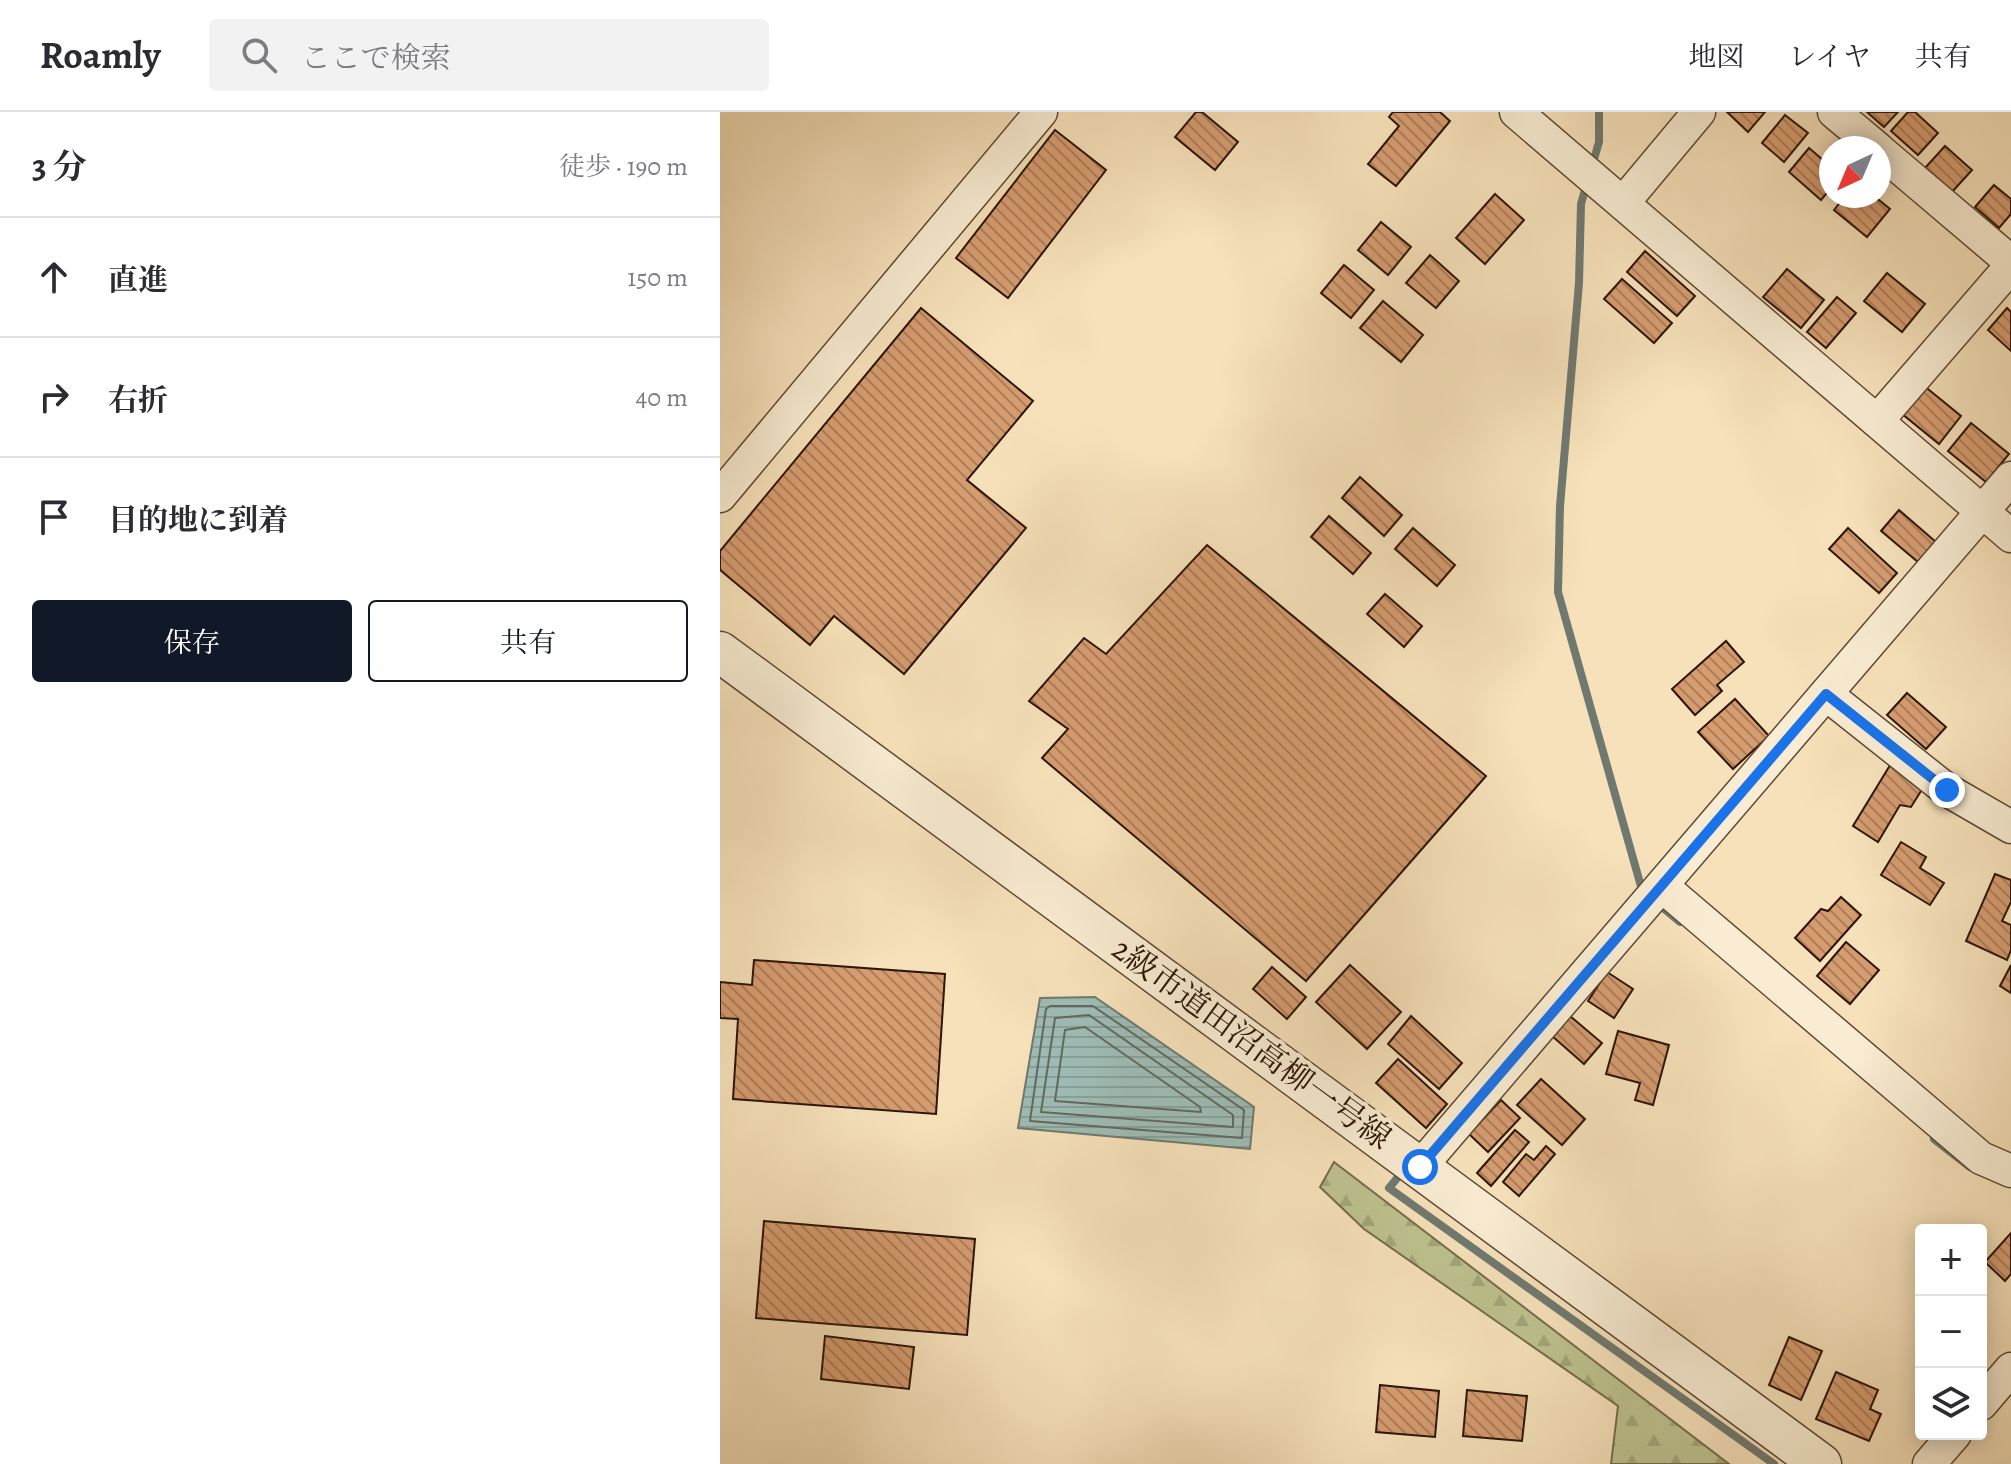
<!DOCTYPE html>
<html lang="ja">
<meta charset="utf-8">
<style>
body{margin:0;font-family:Alegreya,"Noto Serif JP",serif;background:#f2f2f3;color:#2b2b33}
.controls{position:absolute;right:24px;bottom:24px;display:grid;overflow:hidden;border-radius:8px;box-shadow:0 4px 20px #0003}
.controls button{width:72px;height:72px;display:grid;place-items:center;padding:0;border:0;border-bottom:2px solid #e1e1e2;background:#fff;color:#2b2b33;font:40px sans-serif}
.compass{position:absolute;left:1099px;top:24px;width:72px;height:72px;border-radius:50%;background:#fff;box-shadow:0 4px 20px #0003;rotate:224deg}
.stop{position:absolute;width:24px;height:24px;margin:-18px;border:6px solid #1a73e8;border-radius:50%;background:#fff}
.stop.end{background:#1a73e8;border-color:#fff;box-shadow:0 2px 8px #0008}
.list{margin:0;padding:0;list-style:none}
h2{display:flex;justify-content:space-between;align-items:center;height:104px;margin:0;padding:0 32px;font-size:34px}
h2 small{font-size:26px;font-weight:400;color:#7c7c81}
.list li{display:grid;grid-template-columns:52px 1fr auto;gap:24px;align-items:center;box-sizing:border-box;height:120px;padding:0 32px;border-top:2px solid #e1e1e2}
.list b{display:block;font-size:30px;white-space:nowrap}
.list em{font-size:26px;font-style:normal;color:#7c7c81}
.actions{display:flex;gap:16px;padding:24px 32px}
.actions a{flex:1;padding:18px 0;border:2px solid #111827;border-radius:8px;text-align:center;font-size:28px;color:#111827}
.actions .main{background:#111827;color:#fff}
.icon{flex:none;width:44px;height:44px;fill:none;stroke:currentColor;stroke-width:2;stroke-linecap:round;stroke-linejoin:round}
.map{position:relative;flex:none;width:1291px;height:1352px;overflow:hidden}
header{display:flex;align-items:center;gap:48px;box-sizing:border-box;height:112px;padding:0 40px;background:#fff;border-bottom:2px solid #e1e1e2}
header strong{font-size:38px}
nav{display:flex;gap:44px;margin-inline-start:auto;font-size:28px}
.search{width:560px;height:72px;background:#f2f2f3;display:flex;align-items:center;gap:20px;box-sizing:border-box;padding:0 28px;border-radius:8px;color:#7c7c81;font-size:30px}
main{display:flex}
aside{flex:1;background:#fff}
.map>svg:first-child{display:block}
.forest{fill:url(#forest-firs);stroke:#746c4b;stroke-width:2}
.water{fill:url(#water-rules);stroke:#70796f;stroke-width:2}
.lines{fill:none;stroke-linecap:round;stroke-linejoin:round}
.shore{stroke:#64685e;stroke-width:2}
.stream{stroke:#70796f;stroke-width:8}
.building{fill:url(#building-back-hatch);stroke:#2c1507;stroke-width:2}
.minor-casing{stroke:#5e4834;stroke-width:35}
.tertiary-casing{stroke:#5e4834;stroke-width:43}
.minor{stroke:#f9ecd2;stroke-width:32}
.tertiary{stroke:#f9ecd2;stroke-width:40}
.route{stroke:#1a73e8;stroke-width:10}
.labels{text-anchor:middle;stroke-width:8;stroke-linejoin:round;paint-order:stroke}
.street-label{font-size:32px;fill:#2c1507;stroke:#f9ecd2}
</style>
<header>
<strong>Roamly</strong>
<div class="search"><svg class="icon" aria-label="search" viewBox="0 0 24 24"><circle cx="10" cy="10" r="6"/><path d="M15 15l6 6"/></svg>ここで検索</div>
<nav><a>地図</a><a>レイヤ</a><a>共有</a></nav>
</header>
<main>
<aside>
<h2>3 分<small>徒歩 · 190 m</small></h2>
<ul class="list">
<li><svg class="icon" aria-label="ahead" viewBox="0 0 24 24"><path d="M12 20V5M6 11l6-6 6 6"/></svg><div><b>直進</b></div><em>150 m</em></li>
<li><svg class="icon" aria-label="right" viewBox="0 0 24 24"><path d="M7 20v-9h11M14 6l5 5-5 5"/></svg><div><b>右折</b></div><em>40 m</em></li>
<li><svg class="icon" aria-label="arrive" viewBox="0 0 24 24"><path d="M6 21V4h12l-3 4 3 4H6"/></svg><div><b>目的地に到着</b></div></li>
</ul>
<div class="actions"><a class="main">保存</a><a>共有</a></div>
</aside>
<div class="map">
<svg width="1291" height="1352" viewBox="0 0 1291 1352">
<defs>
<pattern id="forest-firs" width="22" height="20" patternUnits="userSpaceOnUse" patternTransform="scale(2)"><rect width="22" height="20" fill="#bdc28f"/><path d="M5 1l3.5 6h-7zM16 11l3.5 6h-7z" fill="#a3a67a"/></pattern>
<pattern id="water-rules" width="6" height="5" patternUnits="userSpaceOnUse" patternTransform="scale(2)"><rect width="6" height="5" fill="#9dbcb5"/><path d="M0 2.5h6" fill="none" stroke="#87a19a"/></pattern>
<pattern id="building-back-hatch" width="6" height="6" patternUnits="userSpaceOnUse" patternTransform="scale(2)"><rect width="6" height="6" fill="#d59c70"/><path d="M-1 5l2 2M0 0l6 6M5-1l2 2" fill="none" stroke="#ad7e5a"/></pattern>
</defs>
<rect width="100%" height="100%" fill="#f6e1ba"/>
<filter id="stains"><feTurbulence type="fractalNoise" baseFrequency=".0025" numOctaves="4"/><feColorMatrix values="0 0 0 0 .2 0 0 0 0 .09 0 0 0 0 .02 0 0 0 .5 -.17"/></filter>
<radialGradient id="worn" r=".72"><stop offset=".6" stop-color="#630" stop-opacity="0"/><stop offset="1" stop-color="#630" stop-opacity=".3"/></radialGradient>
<polygon class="forest" points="614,1050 1009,1352 891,1352 898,1294 644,1117 600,1075"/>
<polygon class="water" points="375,885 534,995 530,1037 298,1016 320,886"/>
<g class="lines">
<g class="shore">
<polygon points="330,894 373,894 524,998 522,1026 310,1009 326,897"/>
<polygon points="369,903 513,1003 513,1015 321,1000 335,906"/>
<polygon points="365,915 480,995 481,1000 335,989 345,918"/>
</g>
<g class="stream">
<polyline points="872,54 879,30 879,0"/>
<polyline points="867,71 861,92 859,171 840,394 838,480 922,778 926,782"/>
<polyline points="937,791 960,810"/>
<polyline points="1214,1027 1250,1055"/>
<polyline points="683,1059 669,1076 1054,1352"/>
</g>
</g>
<g class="building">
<polygon points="476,0 482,0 518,30 495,58 455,25"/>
<polygon points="673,0 720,0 730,9 676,74 648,52 679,14 669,5"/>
<polygon points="1007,0 1045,0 1028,20"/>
<polygon points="1147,0 1178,0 1164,15"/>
<polygon points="1188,0 1195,0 1218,21 1198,43 1171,19"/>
<polygon points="1065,3 1088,21 1064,50 1042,31"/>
<polygon points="335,18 386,58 288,186 236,146"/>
<polygon points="1225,34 1252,58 1232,80 1205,56"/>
<polygon points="1089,36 1111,55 1111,76 1101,88 1069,60"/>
<polygon points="1274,73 1291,87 1291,102 1279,116 1255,95"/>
<polygon points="775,82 804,108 765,152 736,126"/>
<polygon points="1125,84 1154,84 1170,97 1147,125 1114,98"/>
<polygon points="661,110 691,135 668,163 638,138"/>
<polygon points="925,139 975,184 957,204 907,160"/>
<polygon points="710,143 739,169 716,196 686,171"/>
<polygon points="624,153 654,178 631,206 601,181"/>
<polygon points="1067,157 1104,188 1081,216 1043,185"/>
<polygon points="1167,161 1205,192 1182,220 1144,189"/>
<polygon points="902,167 952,211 934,231 884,187"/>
<polygon points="1117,185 1136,201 1106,236 1087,220"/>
<polygon points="663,189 703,223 681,250 640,216"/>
<polygon points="201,196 313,289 247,368 306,416 184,562 114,504 90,533 0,458 0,439"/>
<polygon points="1287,196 1291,200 1291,239 1268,218"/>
<polygon points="1203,273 1241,304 1219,332 1181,301"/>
<polygon points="1251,311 1289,342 1266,370 1228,339"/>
<polygon points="640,365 682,403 664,424 622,386"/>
<polygon points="1179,398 1216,430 1198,450 1161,419"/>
<polygon points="609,404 651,441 633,462 591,425"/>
<polygon points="693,416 735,453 717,474 675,437"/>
<polygon points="1128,416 1177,461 1159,481 1109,437"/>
<polygon points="487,433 766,664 586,869 322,646 348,617 309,589 364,526 386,542"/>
<polygon points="665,482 702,514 684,535 647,502"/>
<polygon points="1006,529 1024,550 997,573 1002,579 975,603 952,577"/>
<polygon points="1187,581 1226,615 1206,637 1167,603"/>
<polygon points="1015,587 1049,624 1013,657 978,620"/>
<polygon points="1172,650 1206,671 1191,695 1180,693 1158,730 1133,714"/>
<polygon points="1181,730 1206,745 1200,756 1224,771 1210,793 1161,763"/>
<polygon points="1275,762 1291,768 1291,790 1282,809 1291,813 1291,838 1287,848 1246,829"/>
<polygon points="1121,785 1141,803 1100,849 1075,826 1101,797 1108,799"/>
<polygon points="1126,830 1159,858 1130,892 1097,864"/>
<polygon points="34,848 225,862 216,1002 13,987 18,907 0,906 0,870 32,873"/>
<polygon points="630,853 681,900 647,937 596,890"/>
<polygon points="1291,853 1291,881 1280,874"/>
<polygon points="552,855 586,885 567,907 533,877"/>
<polygon points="887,860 913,877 894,906 868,889"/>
<polygon points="691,904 742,951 719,977 668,932"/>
<polygon points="850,904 882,931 864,952 832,924"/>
<polygon points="898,919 949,933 933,993 915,988 920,971 886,962"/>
<polygon points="678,947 727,992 706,1016 656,971"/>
<polygon points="821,967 865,1007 842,1033 797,993"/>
<polygon points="781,988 800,1006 768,1040 749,1022"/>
<polygon points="795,1018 809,1030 771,1074 757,1061"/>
<polygon points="826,1034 835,1042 799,1084 783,1070 806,1042 814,1048"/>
<polygon points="44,1109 255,1127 247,1223 36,1206"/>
<polygon points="1291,1121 1291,1162 1285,1169 1265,1150"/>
<polygon points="105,1224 194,1235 189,1277 101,1267"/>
<polygon points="1069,1225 1102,1239 1081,1288 1049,1273"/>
<polygon points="1116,1260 1158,1278 1150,1297 1161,1302 1149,1329 1096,1307"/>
<polygon points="660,1273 719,1279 715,1325 656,1320"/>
<polygon points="747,1278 807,1284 802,1329 743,1324"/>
</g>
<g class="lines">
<g class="minor-casing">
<g id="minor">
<polyline points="796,0 1291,424"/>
<polyline points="1114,0 1157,36"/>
<polyline points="1159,38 1291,150"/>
<polyline points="903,91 979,0"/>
<polyline points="1157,309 1291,154"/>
<polyline points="0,384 321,0"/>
<polyline points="1106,582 1227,678 1291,715"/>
<polyline points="942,774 1261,1046 1291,1059"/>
<polyline points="700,1055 1291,366"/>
<polyline points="1261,1292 1291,1257"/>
<polyline points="1209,1352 1235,1322"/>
</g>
</g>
<g class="tertiary-casing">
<polyline id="tertiary" points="0,540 1101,1352"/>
</g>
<use href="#minor" class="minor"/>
<use href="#tertiary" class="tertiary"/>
</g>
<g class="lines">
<polyline class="route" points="700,1055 1106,582 1227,678"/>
</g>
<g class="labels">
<g class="street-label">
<text transform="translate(532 931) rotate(36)" y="11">2級市道田沼高柳一号線</text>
</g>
</g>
<rect width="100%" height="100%" filter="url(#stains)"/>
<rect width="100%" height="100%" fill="url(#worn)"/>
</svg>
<div class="controls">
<button>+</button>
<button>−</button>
<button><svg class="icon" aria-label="layers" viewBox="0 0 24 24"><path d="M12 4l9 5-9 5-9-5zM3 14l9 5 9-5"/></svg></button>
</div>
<svg class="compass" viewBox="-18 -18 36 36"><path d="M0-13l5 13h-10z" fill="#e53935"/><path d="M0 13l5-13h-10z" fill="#7c7c81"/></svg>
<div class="stop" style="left:700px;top:1055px"></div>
<div class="stop end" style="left:1227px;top:678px"></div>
</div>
</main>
